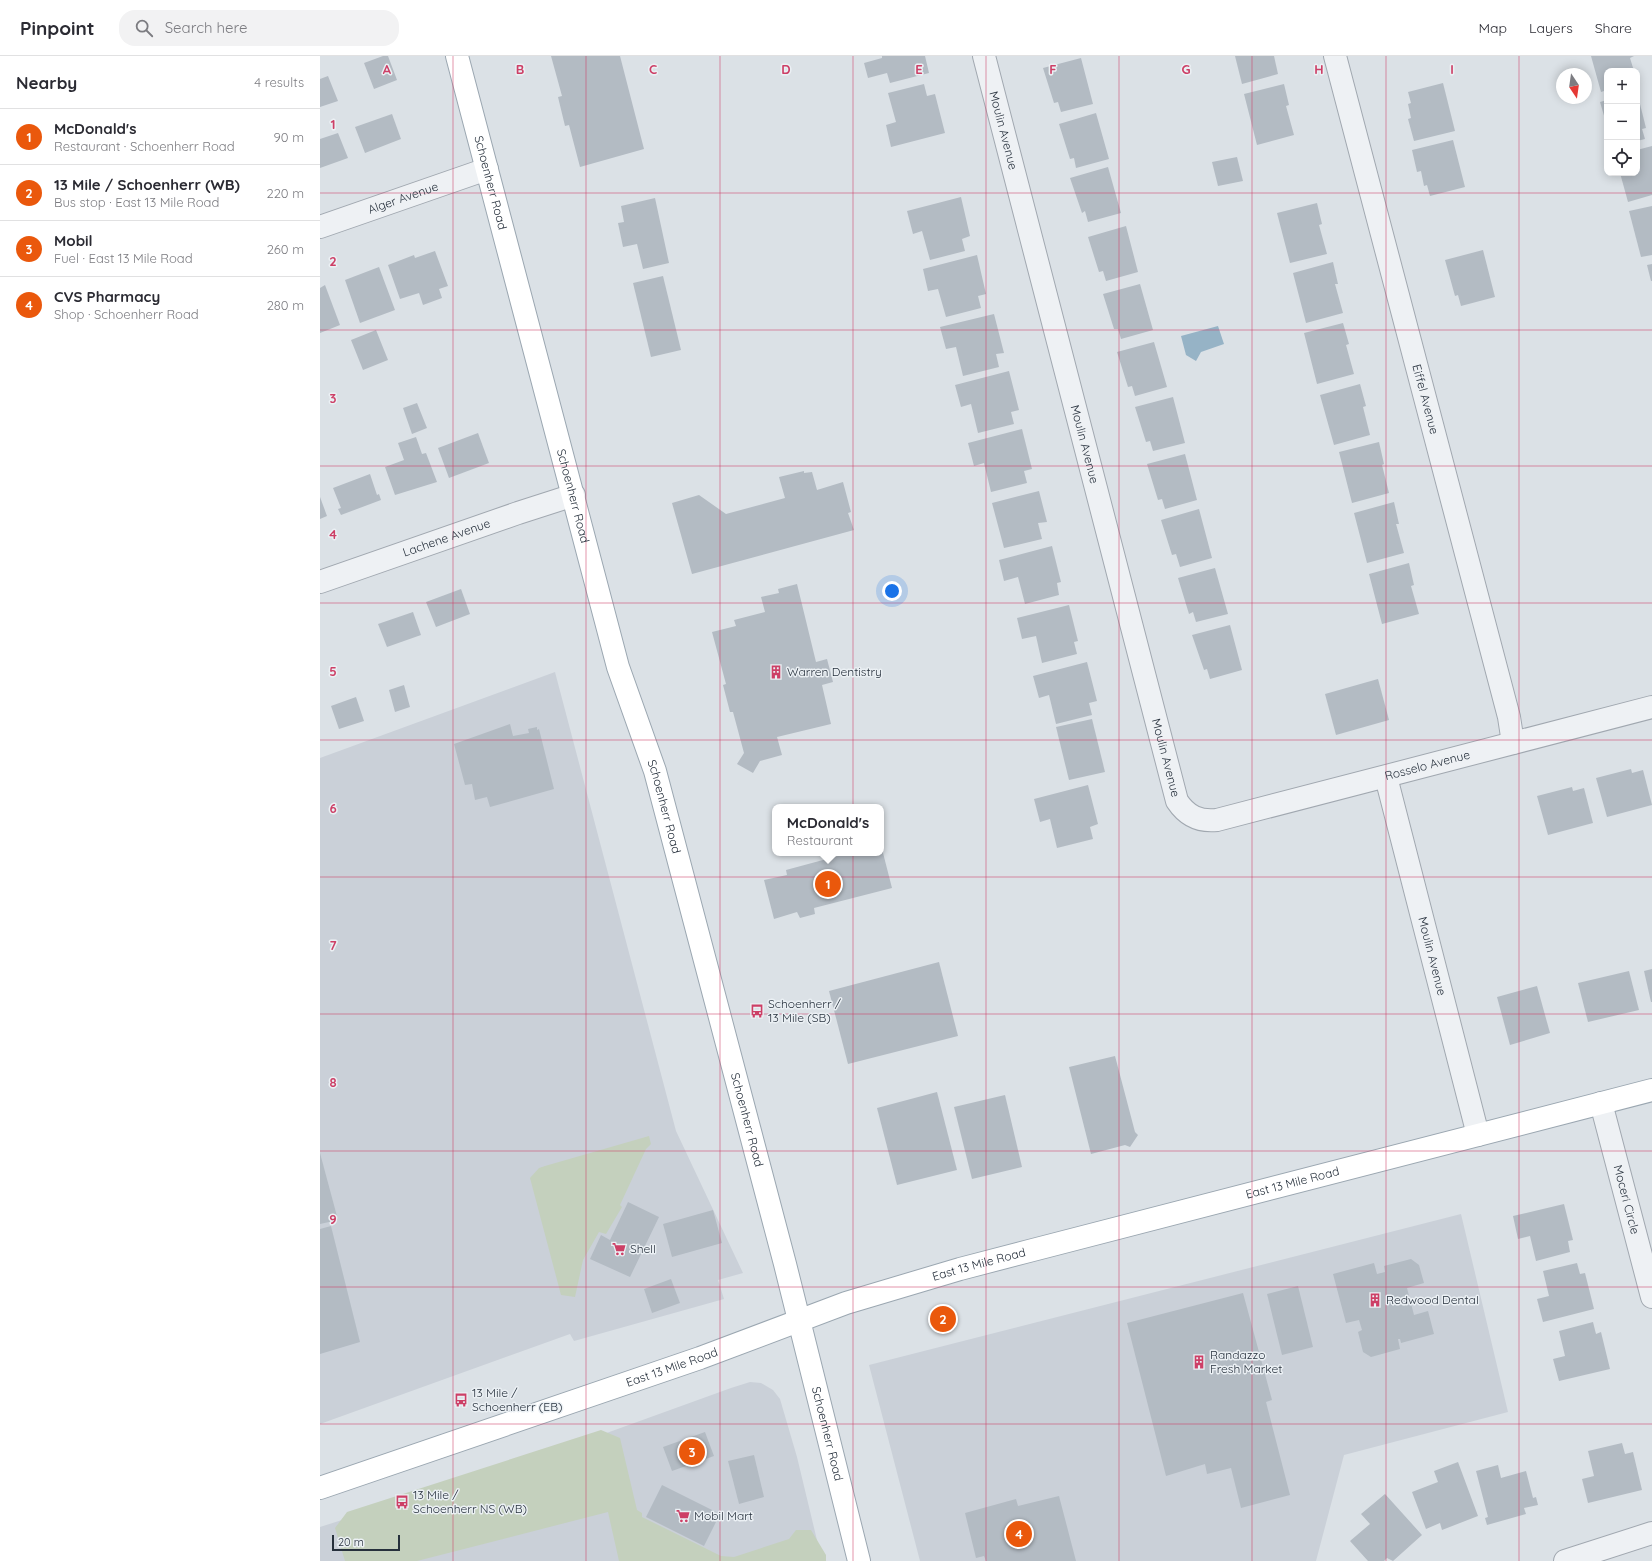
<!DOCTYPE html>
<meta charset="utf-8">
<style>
body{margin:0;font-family:Quicksand,sans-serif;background:#f2f2f3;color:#2b2b33}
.controls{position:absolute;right:12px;top:12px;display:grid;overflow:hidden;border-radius:8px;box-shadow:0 2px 10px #0003}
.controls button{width:36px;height:36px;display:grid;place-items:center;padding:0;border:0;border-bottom:1px solid #e1e1e2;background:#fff;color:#2b2b33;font:20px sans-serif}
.compass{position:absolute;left:1236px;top:12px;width:36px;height:36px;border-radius:50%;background:#fff;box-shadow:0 2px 10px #0003;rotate:167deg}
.scale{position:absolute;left:12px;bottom:10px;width:68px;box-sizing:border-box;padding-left:4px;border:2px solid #26303c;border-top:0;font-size:11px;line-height:14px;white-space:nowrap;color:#26303c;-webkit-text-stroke:3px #ebf0f4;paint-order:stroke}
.you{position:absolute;left:572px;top:535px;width:14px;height:14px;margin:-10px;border:3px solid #fff;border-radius:50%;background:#1a73e8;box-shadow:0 0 0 6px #1a73e833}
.badge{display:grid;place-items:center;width:26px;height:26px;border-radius:50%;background:#ea580c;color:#fff;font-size:13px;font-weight:700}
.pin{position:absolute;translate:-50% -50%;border:2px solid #fff;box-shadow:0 1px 4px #0006}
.popup{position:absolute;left:452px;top:748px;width:112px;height:52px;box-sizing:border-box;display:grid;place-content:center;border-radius:8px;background:#fff;filter:drop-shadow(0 1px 3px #0005);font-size:13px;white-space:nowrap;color:#7c7c81}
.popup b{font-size:15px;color:#2b2b33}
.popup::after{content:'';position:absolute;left:50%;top:100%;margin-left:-8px;border:8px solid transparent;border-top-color:#fff}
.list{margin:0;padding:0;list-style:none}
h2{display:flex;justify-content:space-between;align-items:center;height:52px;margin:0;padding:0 16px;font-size:17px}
h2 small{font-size:13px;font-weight:400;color:#7c7c81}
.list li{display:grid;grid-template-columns:26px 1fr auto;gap:12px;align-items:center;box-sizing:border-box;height:56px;padding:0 16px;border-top:1px solid #e1e1e2}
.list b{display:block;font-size:15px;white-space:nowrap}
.list p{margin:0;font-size:13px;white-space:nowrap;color:#7c7c81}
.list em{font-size:13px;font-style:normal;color:#7c7c81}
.icon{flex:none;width:22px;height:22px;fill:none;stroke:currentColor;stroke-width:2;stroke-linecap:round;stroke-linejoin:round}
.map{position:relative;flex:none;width:1332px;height:1505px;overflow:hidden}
header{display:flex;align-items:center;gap:24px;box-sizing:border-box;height:56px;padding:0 20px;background:#fff;border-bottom:1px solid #e1e1e2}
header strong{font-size:19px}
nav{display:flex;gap:22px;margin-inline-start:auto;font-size:14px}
.search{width:280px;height:36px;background:#f2f2f3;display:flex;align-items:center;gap:10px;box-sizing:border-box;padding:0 14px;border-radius:16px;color:#7c7c81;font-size:15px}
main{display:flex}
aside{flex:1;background:#fff}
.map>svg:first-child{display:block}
.built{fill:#cad0d8}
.green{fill:#c4d0bd}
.water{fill:#96b3c6}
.building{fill:#b3bbc3}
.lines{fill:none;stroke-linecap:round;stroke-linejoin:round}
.minor-casing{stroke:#a1a8b0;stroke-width:24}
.major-casing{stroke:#9ba7b1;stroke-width:24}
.minor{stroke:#eef1f4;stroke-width:22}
.major{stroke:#fff;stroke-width:22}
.grid{fill:none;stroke:#cd3f66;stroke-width:1;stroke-opacity:0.55}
.labels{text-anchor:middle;stroke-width:3;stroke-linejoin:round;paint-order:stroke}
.street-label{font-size:12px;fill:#26303c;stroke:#ebf0f4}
.poi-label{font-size:12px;fill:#26303c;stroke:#ebf0f4;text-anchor:start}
.grid-label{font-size:13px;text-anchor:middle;font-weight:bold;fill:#cd3f66;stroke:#ebf0f4;stroke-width:3;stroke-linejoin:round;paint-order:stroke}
</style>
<header>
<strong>Pinpoint</strong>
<div class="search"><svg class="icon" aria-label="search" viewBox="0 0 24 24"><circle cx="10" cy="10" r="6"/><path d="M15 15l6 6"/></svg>Search here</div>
<nav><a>Map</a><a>Layers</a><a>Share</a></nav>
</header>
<main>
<aside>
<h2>Nearby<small>4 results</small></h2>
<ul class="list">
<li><span class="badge">1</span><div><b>McDonald's</b><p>Restaurant · Schoenherr Road</p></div><em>90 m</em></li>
<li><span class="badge">2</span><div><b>13 Mile / Schoenherr (WB)</b><p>Bus stop · East 13 Mile Road</p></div><em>220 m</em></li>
<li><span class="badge">3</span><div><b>Mobil</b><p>Fuel · East 13 Mile Road</p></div><em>260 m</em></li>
<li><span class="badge">4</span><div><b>CVS Pharmacy</b><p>Shop · Schoenherr Road</p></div><em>280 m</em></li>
</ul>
</aside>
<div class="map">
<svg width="1332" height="1505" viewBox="0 0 1332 1505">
<rect width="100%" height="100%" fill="#dbe1e6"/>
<g class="built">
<polygon points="235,616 356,1075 423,1217 398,1224 404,1243 254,1285 250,1278 0,1368 0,702"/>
<polygon points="1141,1158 1188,1356 1024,1399 996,1505 600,1505 549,1309"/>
<polygon points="430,1326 441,1327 453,1334 460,1343 477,1401 502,1505 0,1505 0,1471 223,1400 411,1332"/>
</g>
<g class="green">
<polygon points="329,1080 331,1088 326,1093 300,1149 302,1151 286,1178 279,1176 263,1204 255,1241 241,1239 210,1122 219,1112 225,1110"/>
<polygon points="281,1374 300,1382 317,1454 322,1457 322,1461 401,1500 414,1501 469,1483 476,1474 491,1474 506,1499 506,1505 299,1505 288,1456 97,1505 25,1505 15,1472 27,1456"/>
</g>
<polygon class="water" points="898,270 904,288 881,296 876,305 866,299 861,280"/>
<g class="building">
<polygon points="63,0 68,0 77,24 54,33 44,7"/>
<polygon points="231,0 300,0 324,93 260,111 249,69 245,70 238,41 242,40"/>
<polygon points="562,0 605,0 609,17 570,27 567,17 548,22 544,7 562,2"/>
<polygon points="915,0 954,0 958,18 922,28"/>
<polygon points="1271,0 1314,0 1310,2 1314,15 1287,15 1287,34 1281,36"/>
<polygon points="761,2 773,48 741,56 738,46 734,47 723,12"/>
<polygon points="8,20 18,45 0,51 0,23"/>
<polygon points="1123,27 1135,75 1094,85 1088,63 1091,62 1088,48 1091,47 1088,36"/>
<polygon points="604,28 607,40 615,38 625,77 571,91 566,69 576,66 568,37"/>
<polygon points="964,28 969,49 966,50 974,79 937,89 924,38"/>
<polygon points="1317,36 1326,72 1322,73 1325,83 1317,85"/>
<polygon points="1287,44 1287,70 1280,46"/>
<polygon points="776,57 789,103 756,112 754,102 750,103 739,68"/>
<polygon points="72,58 81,83 45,97 35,71"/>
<polygon points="18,77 28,102 0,112 0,83"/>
<polygon points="1133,84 1145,131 1110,140 1107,129 1104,130 1101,115 1097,116 1092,94"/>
<polygon points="1332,90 1332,139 1308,146 1300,117 1317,117 1317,94"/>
<polygon points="917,101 923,125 898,130 892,106"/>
<polygon points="788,111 801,157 768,166 765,155 762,157 750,122"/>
<polygon points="641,141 650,180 642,183 645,195 610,204 602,175 593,178 587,155"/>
<polygon points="335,142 349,207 323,213 317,188 303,191 298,167 304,166 301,150"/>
<polygon points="997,147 1002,168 999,169 1007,198 970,207 957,157"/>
<polygon points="1332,150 1332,199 1321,201 1309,155"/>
<polygon points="806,170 818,216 786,225 783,215 779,216 768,181"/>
<polygon points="1163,194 1175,241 1141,250 1138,239 1135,240 1125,204"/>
<polygon points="115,195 128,230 119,233 122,242 103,249 99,237 80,243 68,209 94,199 95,202"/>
<polygon points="657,199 666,238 658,240 661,252 626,261 618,233 608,235 603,213"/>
<polygon points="1013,206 1018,228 1015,228 1023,257 986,267 973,217"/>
<polygon points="1332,208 1332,225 1331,225 1327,209"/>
<polygon points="59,211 75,254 40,267 25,224"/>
<polygon points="343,220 361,294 331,301 313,227"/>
<polygon points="820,228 833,274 801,283 798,273 794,273 783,238"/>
<polygon points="5,229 20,269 0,277 0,232"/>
<polygon points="674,258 684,297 676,298 679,311 643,320 636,291 626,293 620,271"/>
<polygon points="1023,267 1029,288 1026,289 1034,318 997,328 984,277"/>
<polygon points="56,274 68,304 43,314 31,284"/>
<polygon points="834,286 847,331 815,340 812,330 808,331 797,296"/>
<polygon points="689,315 699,354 691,356 694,368 658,377 651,348 641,351 635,329"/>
<polygon points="1040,328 1046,350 1043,351 1050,379 1014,389 1000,339"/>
<polygon points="853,341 865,387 833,395 830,385 826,386 815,351"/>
<polygon points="97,347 107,372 92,378 83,352"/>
<polygon points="702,373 712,413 704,415 707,427 671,436 664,407 654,410 648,387"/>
<polygon points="158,377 169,407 129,422 118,392"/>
<polygon points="96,381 102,398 106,397 117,426 75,439 65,411 84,404 78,387"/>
<polygon points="1059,386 1064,408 1062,409 1069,437 1032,447 1019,396"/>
<polygon points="865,398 877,444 845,453 842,443 838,444 827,408"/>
<polygon points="484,415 484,417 492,416 497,434 523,426 531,456 528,457 534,474 372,518 352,447 379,439 406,458 465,442 459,421"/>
<polygon points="50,418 57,439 59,438 61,444 21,459 18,453 21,452 13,432"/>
<polygon points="719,435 727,466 718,467 722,483 684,492 672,447"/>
<polygon points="0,441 7,460 0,463"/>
<polygon points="1074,446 1079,468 1076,468 1084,497 1047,507 1034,457"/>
<polygon points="879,453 892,502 860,511 856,498 852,499 841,464"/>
<polygon points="732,490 741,526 737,527 739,539 705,548 698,521 684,525 679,504"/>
<polygon points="1089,507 1094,529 1091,530 1099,558 1062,568 1049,518"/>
<polygon points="895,512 908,558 876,566 873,556 869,558 858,522"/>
<polygon points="477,528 496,606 507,603 513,626 502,629 511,668 457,681 462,699 440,705 433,717 417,708 424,697 413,656 410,656 403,629 406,628 392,576 416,570 414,564 445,556 441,541 459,537 458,533"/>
<polygon points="141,533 150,558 116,571 106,546"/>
<polygon points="749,549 758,585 754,586 757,598 722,607 716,580 702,583 697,562"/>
<polygon points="93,556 101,579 67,591 58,568"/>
<polygon points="910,569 922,614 890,623 887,613 884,614 872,579"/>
<polygon points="767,606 777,645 769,647 772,659 736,668 729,639 719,642 713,620"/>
<polygon points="1058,623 1069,664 1016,679 1005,638"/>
<polygon points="84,629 90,651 75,656 69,634"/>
<polygon points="36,641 44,665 19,673 11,650"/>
<polygon points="772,663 785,716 749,724 736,671"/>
<polygon points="190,668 193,680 209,677 208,673 217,671 217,674 219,673 234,733 170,751 167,741 155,744 152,728 145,729 134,688"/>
<polygon points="1311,713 1312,717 1323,714 1332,749 1287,761 1276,722"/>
<polygon points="768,729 778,768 770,771 773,783 737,792 730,763 720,766 714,743"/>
<polygon points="1252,731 1253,735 1264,732 1273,767 1228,779 1217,740"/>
<polygon points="562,793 572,832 494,852 495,858 480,862 477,856 454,863 444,824 467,819 466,814 529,797 561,797"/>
<polygon points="619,906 638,980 528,1008 509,935"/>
<polygon points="1332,913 1332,946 1331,946 1324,915"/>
<polygon points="1309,915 1319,954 1268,966 1258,927"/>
<polygon points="1217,930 1230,977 1190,989 1177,941"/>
<polygon points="795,1000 815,1076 818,1079 810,1091 805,1089 771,1098 749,1011"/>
<polygon points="617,1036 637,1114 577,1129 557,1052"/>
<polygon points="685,1039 702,1111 652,1123 634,1051"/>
<polygon points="0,1097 18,1164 0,1168"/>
<polygon points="308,1146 339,1161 310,1221 270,1203 281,1179 290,1184"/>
<polygon points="1244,1148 1253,1184 1248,1185 1250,1196 1216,1205 1210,1180 1198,1183 1193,1160"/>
<polygon points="393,1154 402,1187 352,1201 343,1168"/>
<polygon points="11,1170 40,1286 0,1298 0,1173"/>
<polygon points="1091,1203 1099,1209 1104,1227 1087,1232 1094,1259 1108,1255 1114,1278 1081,1287 1080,1283 1078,1283 1080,1293 1051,1301 1043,1296 1038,1276 1042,1274 1039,1264 1026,1267 1013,1218 1054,1207 1057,1218 1065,1216 1064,1210"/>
<polygon points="1257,1207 1260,1218 1265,1217 1274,1253 1223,1266 1217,1243 1229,1240 1223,1215"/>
<polygon points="351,1223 360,1247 332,1257 324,1233"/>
<polygon points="978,1230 993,1291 962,1299 947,1238"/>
<polygon points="923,1237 952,1344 946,1346 970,1439 921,1452 911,1412 887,1418 885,1408 846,1420 807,1267"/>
<polygon points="1273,1266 1276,1278 1281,1276 1290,1313 1239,1325 1233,1303 1245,1300 1239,1275"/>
<polygon points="385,1376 394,1400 352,1415 343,1391"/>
<polygon points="1302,1387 1305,1398 1313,1396 1322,1434 1268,1447 1262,1423 1274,1420 1268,1395"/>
<polygon points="434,1399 444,1441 419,1448 408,1405"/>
<polygon points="1138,1406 1158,1460 1122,1474 1120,1467 1106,1473 1092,1436 1118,1426 1114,1415"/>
<polygon points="1178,1409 1181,1422 1206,1415 1213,1442 1216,1441 1218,1449 1204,1452 1206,1458 1167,1469 1165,1462 1168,1461 1156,1415"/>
<polygon points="342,1429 400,1458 384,1490 326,1461"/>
<polygon points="1065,1438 1102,1479 1073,1505 1067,1502 1064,1505 1048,1505 1030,1485 1050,1468 1041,1458"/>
<polygon points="739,1440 756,1505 666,1505 664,1500 656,1502 645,1457 696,1443 698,1450"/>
</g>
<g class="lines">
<g class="minor-casing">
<g id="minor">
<path id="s1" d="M664,0L857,745C867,760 879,766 897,764L1332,651"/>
<path id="s2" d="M1015,0L1189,661L1193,687"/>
<path id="s3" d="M0,171L167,113"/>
<path id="s4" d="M0,526L198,457L254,439"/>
<path id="s5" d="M1066,721L1158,1079"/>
<path id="s6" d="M1281,1047L1332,1241"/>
<polyline points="1245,1505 1332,1477"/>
</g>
</g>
<g class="major-casing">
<g id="major">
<path id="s7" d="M137,0L298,611L335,715L465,1208L539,1505"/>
<path id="s8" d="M0,1432L380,1302L526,1247L640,1213L709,1195L1332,1034"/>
</g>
</g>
<use href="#minor" class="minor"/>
<use href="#major" class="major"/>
</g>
<path class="grid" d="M133,0V1505M266,0V1505M400,0V1505M533,0V1505M666,0V1505M799,0V1505M932,0V1505M1066,0V1505M1199,0V1505M0,137H1332M0,274H1332M0,410H1332M0,547H1332M0,684H1332M0,821H1332M0,958H1332M0,1095H1332M0,1231H1332M0,1368H1332"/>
<defs>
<g id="building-bare" transform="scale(1.08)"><path d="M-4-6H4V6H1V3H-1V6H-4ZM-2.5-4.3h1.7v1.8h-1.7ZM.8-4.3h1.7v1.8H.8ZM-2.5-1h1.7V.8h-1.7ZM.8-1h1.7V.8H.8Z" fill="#cd3f66" stroke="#ebf0f4" stroke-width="2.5" paint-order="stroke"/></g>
<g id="bus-bare" transform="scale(1.08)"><path d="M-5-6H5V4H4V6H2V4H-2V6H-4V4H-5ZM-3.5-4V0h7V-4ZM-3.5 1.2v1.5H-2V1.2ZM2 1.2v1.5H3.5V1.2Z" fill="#cd3f66" stroke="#ebf0f4" stroke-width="2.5" paint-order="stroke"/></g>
<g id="supermarket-bare" transform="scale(1.08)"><path d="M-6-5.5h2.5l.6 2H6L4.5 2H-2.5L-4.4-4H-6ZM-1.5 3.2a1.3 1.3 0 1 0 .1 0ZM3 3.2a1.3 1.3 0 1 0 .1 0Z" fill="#cd3f66" stroke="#ebf0f4" stroke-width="2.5" paint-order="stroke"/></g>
</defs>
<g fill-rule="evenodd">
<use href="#building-bare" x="456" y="616"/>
<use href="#bus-bare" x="437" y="955"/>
<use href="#supermarket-bare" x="299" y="1193"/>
<use href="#building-bare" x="1055" y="1244"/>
<use href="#building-bare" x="879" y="1306"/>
<use href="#bus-bare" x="141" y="1344"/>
<use href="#bus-bare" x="82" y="1446"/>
<use href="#supermarket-bare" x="363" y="1460"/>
</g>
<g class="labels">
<g class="street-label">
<text dy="4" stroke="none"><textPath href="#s1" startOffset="77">Moulin Avenue</textPath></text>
<text dy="4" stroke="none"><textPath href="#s7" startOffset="131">Schoenherr Road</textPath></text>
<text dy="4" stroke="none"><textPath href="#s3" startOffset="88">Alger Avenue</textPath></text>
<text dy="4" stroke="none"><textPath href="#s2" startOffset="355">Eiffel Avenue</textPath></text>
<text dy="4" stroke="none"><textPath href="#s1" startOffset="401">Moulin Avenue</textPath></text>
<text dy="4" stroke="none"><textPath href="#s7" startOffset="455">Schoenherr Road</textPath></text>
<text dy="4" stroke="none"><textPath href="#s4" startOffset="134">Lachene Avenue</textPath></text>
<text dy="4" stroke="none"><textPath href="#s1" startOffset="725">Moulin Avenue</textPath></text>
<text dy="4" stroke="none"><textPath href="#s1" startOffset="1034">Rosselo Avenue</textPath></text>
<text dy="4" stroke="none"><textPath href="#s7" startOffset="779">Schoenherr Road</textPath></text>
<text dy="4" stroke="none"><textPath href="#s5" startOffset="185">Moulin Avenue</textPath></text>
<text dy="4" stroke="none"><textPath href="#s7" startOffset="1103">Schoenherr Road</textPath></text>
<text dy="4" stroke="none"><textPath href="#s8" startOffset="1020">East 13 Mile Road</textPath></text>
<text dy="4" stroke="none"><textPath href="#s6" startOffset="100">Moceri Circle</textPath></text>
<text dy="4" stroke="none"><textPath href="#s8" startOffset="696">East 13 Mile Road</textPath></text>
<text dy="4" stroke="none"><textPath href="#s8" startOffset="372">East 13 Mile Road</textPath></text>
<text dy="4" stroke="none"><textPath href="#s7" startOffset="1427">Schoenherr Road</textPath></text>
</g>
<g class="poi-label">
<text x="467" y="620">Warren Dentistry</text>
<text x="448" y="952">Schoenherr /<tspan x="448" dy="14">13 Mile (SB)</tspan></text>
<text x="310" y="1197">Shell</text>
<text x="1066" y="1248">Redwood Dental</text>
<text x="890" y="1303">Randazzo<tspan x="890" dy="14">Fresh Market</tspan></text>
<text x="152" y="1341">13 Mile /<tspan x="152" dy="14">Schoenherr (EB)</tspan></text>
<text x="93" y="1443">13 Mile /<tspan x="93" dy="14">Schoenherr NS (WB)</tspan></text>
<text x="374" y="1464">Mobil Mart</text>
</g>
</g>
<g class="grid-label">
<text x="67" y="18">A</text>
<text x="200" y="18">B</text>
<text x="333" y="18">C</text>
<text x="466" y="18">D</text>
<text x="599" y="18">E</text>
<text x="733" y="18">F</text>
<text x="866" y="18">G</text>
<text x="999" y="18">H</text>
<text x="1132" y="18">I</text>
<text x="13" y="73">1</text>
<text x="13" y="210">2</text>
<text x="13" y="347">3</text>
<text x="13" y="483">4</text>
<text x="13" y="620">5</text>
<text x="13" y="757">6</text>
<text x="13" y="894">7</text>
<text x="13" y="1031">8</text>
<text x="13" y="1168">9</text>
</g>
</svg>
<div class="controls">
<button>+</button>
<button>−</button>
<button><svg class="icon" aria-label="locate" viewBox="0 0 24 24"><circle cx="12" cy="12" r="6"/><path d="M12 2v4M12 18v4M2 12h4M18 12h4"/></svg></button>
</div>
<svg class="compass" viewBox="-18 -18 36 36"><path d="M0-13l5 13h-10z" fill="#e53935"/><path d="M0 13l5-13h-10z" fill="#7c7c81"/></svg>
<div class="scale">20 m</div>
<div class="you"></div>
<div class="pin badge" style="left:508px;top:828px">1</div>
<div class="popup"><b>McDonald's</b>Restaurant</div>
<div class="pin badge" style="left:623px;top:1263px">2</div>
<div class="pin badge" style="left:372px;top:1396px">3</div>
<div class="pin badge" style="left:699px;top:1478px">4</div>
</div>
</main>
